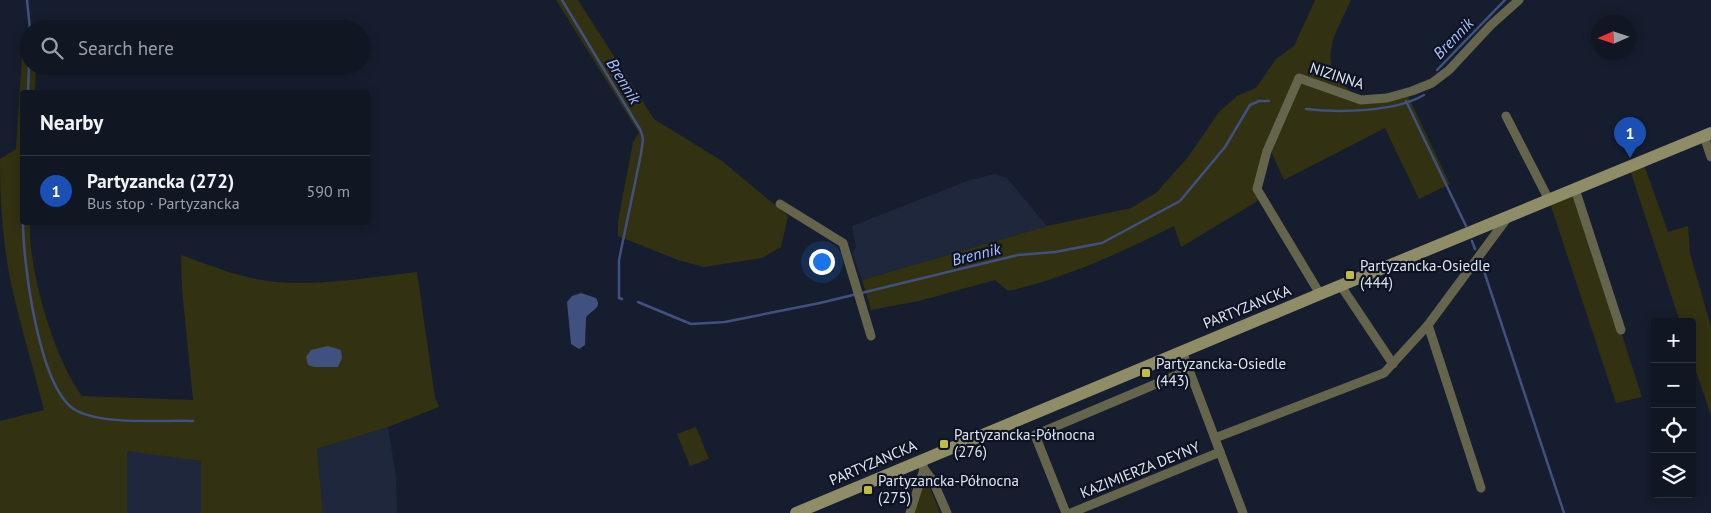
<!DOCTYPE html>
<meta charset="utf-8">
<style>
body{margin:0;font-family:"PT Sans",sans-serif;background:#191f2a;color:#f1f3f6}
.controls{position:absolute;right:15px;bottom:15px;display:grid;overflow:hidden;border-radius:5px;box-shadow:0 2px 12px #0003}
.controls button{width:45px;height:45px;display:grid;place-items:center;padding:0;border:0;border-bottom:1px solid #303540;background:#101622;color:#f1f3f6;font:25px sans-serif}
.compass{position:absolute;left:1591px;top:15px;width:45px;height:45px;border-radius:50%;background:#101622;box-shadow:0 2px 12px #0003;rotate:267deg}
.you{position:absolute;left:821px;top:261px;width:18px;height:18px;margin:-12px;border:4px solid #fff;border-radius:50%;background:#1a73e8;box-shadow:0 0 0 8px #1a73e833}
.badge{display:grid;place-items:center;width:32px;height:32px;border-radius:50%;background:#d93025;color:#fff;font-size:16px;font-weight:700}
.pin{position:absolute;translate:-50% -41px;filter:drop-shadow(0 1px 2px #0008)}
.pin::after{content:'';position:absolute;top:26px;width:18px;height:15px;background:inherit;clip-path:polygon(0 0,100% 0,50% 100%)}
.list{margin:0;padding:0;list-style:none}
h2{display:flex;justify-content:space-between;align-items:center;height:65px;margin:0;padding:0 20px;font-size:21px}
h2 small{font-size:16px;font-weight:400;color:#9c9fa5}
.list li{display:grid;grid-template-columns:32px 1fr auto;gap:15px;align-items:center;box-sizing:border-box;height:70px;padding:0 20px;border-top:1px solid #303540}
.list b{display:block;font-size:19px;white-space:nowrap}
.list p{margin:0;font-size:16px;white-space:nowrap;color:#9c9fa5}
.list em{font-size:16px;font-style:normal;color:#9c9fa5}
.icon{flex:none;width:28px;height:28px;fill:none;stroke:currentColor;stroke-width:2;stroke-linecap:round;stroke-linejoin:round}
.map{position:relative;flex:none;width:1711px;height:513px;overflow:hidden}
.search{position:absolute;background:#101622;box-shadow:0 2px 12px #0003;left:20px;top:20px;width:350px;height:55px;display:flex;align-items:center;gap:12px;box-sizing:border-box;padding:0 18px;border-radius:28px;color:#9c9fa5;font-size:19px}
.panel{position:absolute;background:#101622;box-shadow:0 2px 12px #0003;left:20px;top:90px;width:350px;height:135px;border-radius:5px}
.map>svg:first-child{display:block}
.built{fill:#1f273d}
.green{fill:#323112}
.water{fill:#405180}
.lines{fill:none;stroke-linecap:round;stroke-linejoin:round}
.stream{stroke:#405180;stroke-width:2.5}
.minor{stroke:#65654d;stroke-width:9}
.secondary{stroke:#8e8d67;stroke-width:12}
.poi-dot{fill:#c1bd40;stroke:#0e1324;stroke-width:2}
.labels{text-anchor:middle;stroke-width:4.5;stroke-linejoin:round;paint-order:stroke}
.street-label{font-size:15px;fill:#dfe4f0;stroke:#0e1324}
.poi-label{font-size:15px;fill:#dfe4f0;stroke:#0e1324;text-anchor:start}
.water-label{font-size:16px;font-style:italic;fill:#aac0fc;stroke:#0e1324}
</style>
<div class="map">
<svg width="1711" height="513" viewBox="0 0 1711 513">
<rect width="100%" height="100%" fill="#161d2e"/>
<g class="built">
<polygon points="995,174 1007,178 1047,226 862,280 852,254 856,247 852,226 970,180"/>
<polygon points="388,427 396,476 397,513 323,513 317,449"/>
<polygon points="126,450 201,461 201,513 127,513"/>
</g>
<g class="green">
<polygon points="556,0 578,0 654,119 722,161 788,216 781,247 762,258 704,267 678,260 618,236 618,221 633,142 639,133"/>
<path d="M1315,0H1351C1340,25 1318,57 1340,81C1346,88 1354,94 1361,100L1406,92L1450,184L1419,199L1385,128L1284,180L1269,147L1258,183L1261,197L1256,202L1181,247L1174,226C1120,253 1066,278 1008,291L995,280L919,301L871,310L862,280L1047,226L1131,208L1156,193L1188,157L1219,112L1237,96L1256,88L1276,59L1294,46Z"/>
<path d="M23,41H29V66H36L35,92H22V222L30,223C28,269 54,359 82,396L193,400L182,289L181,255C212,266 243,279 276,282C323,286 371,277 417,272L435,397L439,407L388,427L317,449L323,513H201V461L127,451V513H0V421L44,410C34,371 22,331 13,292C3,249 0,204 0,159L16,149Z"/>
<polygon points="1643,162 1668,232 1688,226 1690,253 1711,327 1711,415 1692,360 1692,322 1680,322 1629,167"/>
<polygon points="1575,189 1642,397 1616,403 1549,200"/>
<polygon points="696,427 709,459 690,466 677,434"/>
<polygon points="926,478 940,513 913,513"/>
</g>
<g class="water">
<path d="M581,293L596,298C603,309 590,310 586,318L585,345L579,349L571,344L567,302L572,296Z"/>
<polygon points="328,346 341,350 342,358 338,367 314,367 308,365 306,357 311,350"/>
</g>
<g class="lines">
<g class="stream">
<polyline points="27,0 30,29"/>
<polyline points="562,0 641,131 643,139 641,154 619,260 619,298 622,299"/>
<polyline points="1437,70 1505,0"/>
<polyline points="28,92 29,66"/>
<polyline points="1406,101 1466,226"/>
<path d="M1306,109C1339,113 1395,112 1424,95"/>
<polyline points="22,202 22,203"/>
<path d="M23,222C23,262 39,392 77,411C105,425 161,420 193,421"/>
<polyline points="1472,241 1475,249"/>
<polyline points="1482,265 1564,513"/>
<polyline points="638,302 691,324 725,322 820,303 1018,255 1055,252 1102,243 1180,201 1225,147 1250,105 1259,101 1269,101"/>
</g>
<g class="minor">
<polyline points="1506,116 1549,200"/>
<polyline points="1704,136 1711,157"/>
<polyline points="1575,189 1621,330"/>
<polyline points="780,204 843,243 871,336"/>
<polyline points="1341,286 1393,364"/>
<polyline points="1320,294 1257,189 1267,151 1299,78 1361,100 1387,98 1412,91 1432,83 1449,70 1491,25 1519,0"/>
<polyline points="1428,325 1481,488"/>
<polyline points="1182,351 1243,513"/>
<polyline points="1215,438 1384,373 1428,325 1508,217"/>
<polyline points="921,460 924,469 933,481 947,513"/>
<polyline points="910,513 924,469"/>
<polyline points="1066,513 1035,435 1189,370"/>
<polyline points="1071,513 1220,452"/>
</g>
<polyline class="secondary" points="796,513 1320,294 1711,133"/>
</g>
<g class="poi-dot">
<rect x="1345" y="270" width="10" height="10" rx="2.5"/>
<rect x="1141" y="368" width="10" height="10" rx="2.5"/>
<rect x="939" y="439" width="10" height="10" rx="2.5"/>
<rect x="863" y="485" width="10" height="10" rx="2.5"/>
</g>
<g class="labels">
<g class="street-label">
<text transform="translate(1337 76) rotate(18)" y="5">NIZINNA</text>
<text transform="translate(1247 307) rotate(-22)" y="5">PARTYZANCKA</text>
<text transform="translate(873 463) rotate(-23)" y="5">PARTYZANCKA</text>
<text transform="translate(1140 470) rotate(-22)" y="5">KAZIMIERZA DEYNY</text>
</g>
<g class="poi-label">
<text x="1360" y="271">Partyzancka-Osiedle<tspan x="1360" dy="17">(444)</tspan></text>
<text x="1156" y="369">Partyzancka-Osiedle<tspan x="1156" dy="17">(443)</tspan></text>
<text x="954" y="440">Partyzancka-Północna<tspan x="954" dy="17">(276)</tspan></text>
<text x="878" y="486">Partyzancka-Północna<tspan x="878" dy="17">(275)</tspan></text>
</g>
<g class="water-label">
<text transform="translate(1453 38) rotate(-46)" y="6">Brennik</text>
<text transform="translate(624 81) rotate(59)" y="6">Brennik</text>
<text transform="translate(976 254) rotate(-14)" y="6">Brennik</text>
</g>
</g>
</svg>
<div class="controls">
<button>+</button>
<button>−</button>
<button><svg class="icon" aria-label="locate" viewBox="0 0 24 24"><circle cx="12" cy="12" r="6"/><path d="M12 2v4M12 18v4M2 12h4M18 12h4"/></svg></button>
<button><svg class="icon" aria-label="layers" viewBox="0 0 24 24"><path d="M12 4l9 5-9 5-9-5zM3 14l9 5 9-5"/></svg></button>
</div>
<svg class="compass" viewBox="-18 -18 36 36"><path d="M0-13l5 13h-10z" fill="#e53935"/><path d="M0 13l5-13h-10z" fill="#9c9fa5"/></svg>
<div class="you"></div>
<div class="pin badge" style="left:1630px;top:158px;background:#1a4fb4">1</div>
<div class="search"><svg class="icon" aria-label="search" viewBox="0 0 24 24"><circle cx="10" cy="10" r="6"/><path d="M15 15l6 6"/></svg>Search here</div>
<section class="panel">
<h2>Nearby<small></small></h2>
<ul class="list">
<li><span class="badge" style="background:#1a4fb4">1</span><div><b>Partyzancka (272)</b><p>Bus stop · Partyzancka</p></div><em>590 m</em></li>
</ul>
</section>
</div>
